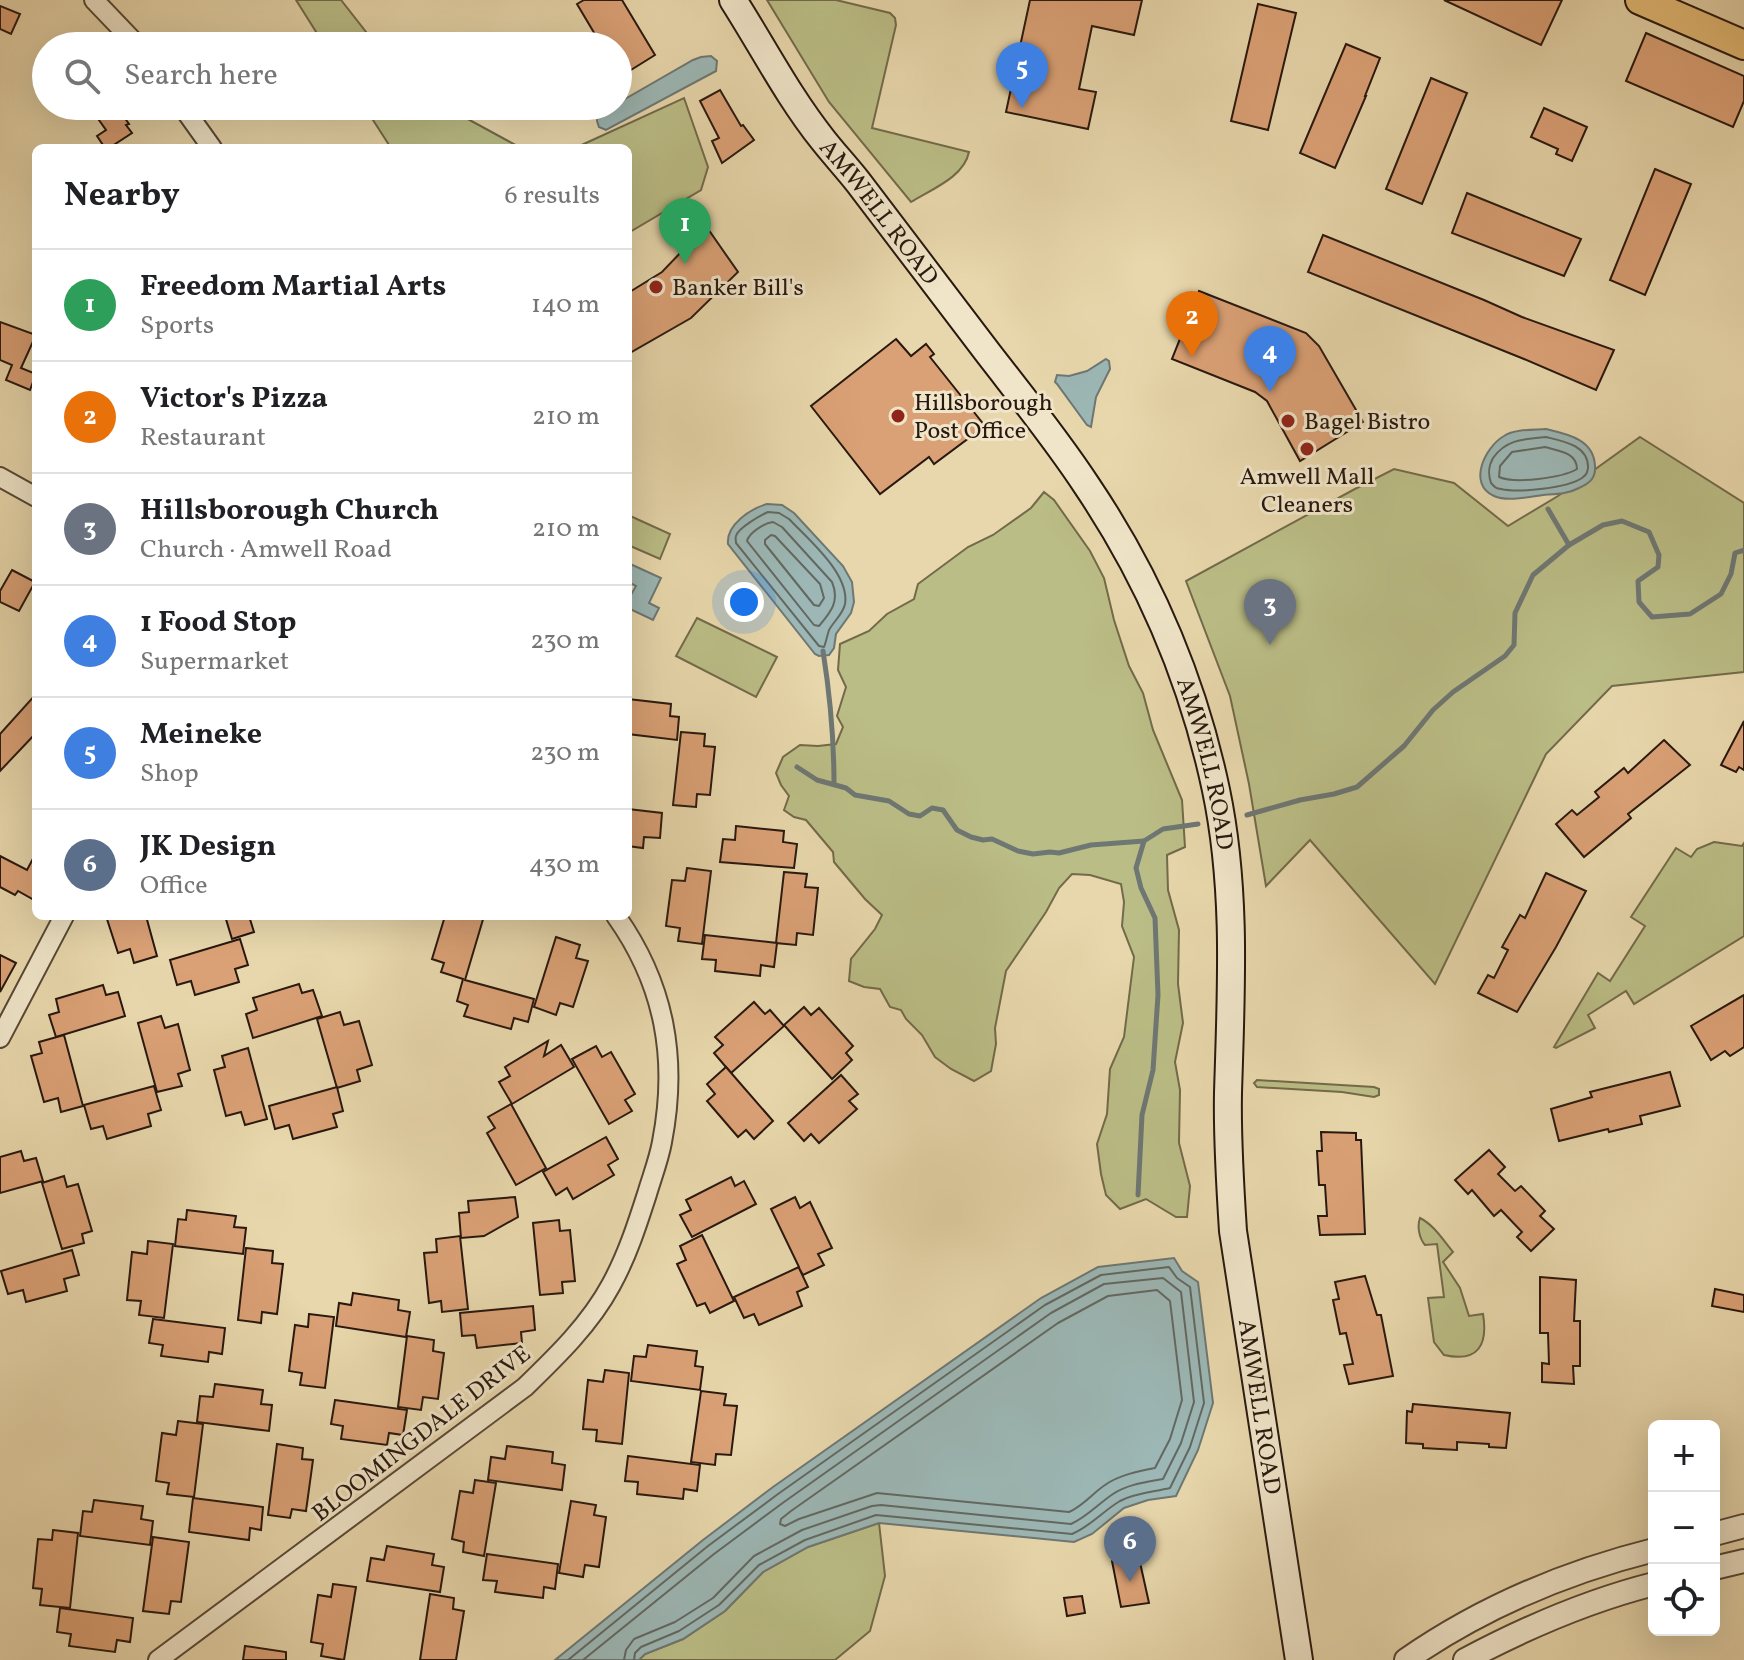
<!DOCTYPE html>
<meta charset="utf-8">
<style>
body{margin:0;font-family:Vollkorn,serif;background:#f2f2f2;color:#202124}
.controls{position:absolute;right:24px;bottom:24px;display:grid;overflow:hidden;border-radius:12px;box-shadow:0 8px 32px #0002}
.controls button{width:72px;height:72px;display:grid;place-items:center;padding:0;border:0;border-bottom:2px solid #e0e0e0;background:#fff;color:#202124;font:40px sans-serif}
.you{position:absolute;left:744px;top:602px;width:28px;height:28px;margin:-20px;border:6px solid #fff;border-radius:50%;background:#1a73e8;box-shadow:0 0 0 12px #1a73e833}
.badge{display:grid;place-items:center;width:52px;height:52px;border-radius:50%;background:#2563eb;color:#fff;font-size:26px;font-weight:700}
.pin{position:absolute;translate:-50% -66px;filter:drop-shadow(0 2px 4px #0008)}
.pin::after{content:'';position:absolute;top:42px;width:28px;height:24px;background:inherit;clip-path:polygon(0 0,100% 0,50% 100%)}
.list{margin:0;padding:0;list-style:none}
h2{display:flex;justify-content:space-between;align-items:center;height:104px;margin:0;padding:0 32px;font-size:34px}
h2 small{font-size:26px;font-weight:400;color:#757577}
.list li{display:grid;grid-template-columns:52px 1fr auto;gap:24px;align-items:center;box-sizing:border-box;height:112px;padding:0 32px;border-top:2px solid #e0e0e0}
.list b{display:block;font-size:30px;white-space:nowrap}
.list p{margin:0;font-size:26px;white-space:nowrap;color:#757577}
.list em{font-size:26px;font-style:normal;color:#757577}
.icon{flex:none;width:44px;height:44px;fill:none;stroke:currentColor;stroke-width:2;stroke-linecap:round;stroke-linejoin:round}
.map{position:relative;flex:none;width:1744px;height:1660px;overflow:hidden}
.search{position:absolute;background:#fff;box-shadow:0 8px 32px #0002;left:32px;top:32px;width:600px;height:88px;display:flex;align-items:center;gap:20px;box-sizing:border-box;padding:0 28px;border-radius:44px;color:#757577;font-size:30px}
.panel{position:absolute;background:#fff;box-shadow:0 8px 32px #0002;left:32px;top:144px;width:600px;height:776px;border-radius:12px}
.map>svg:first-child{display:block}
.green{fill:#bbbd86;stroke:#726a4a;stroke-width:2}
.water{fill:#9cb7b5;stroke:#6e7773;stroke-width:2}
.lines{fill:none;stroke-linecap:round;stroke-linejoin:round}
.shore{stroke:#626862;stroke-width:2}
.stream{stroke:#6e7773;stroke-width:5}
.building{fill:#dba176;stroke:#28180f;stroke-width:2}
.minor-casing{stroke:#584836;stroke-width:22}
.tertiary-casing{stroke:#584836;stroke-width:26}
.secondary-casing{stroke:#28180f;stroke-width:30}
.primary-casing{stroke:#28180f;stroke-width:32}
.minor{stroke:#f0e5c9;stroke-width:18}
.tertiary{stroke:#f0e5c9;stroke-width:22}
.secondary{stroke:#f0e5c9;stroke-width:26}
.primary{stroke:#e4bc76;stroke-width:28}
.poi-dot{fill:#8f2418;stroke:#f0e5c9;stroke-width:3}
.labels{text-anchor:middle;stroke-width:6;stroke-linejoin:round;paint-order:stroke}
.street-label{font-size:24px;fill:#28180f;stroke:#f0e5c9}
.poi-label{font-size:24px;fill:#28180f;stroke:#f0e5c9;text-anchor:start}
</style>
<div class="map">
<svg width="1744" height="1660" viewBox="0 0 1744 1660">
<rect width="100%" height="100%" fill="#e8d7ac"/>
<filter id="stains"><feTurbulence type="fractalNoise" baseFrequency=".0025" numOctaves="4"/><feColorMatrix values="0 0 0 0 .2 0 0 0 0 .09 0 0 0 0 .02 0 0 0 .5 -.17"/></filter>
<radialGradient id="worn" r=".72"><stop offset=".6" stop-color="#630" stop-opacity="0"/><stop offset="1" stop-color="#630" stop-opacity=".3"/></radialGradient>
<g class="green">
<polygon points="296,0 341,0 377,46 325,46"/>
<path d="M767,0H836L890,13L895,18L896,25L872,128L969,152C964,177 932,189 911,202L829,102Z"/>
<polygon points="684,98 708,167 701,190 628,233 628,148 575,148"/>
<polygon points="364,106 444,106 521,148 391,148"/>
<polygon points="1640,437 1744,503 1744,672 1612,686 1546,754 1435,984 1310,840 1266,886 1249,784 1230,696 1186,581 1353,490 1394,469 1454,483 1508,526 1558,496"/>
<polygon points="1044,492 1054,500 1090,551 1104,578 1114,620 1129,666 1143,693 1153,730 1182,800 1185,847 1167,855 1168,890 1179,930 1178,984 1183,1023 1175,1062 1180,1090 1179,1143 1190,1186 1187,1217 1176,1217 1146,1199 1120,1209 1106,1195 1101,1174 1097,1144 1107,1114 1110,1069 1124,1037 1134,957 1122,926 1124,902 1121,884 1090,875 1072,874 1059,888 1046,912 1006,971 995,1028 996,1044 991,1071 974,1081 951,1069 935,1057 922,1035 906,1019 901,1010 890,1007 880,989 864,987 849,981 851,959 875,929 882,915 865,899 834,862 833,852 806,820 794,817 784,810 789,796 781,785 776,773 783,757 800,745 818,746 836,744 843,727 837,716 846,687 838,670 840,644 869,631 887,614 914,599 918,584 968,547 993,535 1031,508"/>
<polygon points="628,515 670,534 660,559 628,545"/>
<polygon points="697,618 777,657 756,697 676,656"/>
<polygon points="1714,842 1742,846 1744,843 1744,936 1634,1004 1626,991 1588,1015 1595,1028 1556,1048 1554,1047 1598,973 1610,981 1645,926 1631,917 1676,848 1691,857 1697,849"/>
<polygon points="1257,1080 1374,1087 1379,1089 1379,1095 1374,1097 1342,1092 1257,1087 1254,1083"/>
<path d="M1420,1218C1434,1225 1443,1240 1453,1252L1443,1262L1460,1288L1469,1316L1483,1314C1488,1344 1479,1363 1444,1355L1434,1342L1428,1298L1444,1297L1437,1244L1425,1245C1419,1238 1417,1226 1420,1218Z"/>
<polygon points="879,1523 885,1576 870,1631 835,1660 639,1660 645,1654 683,1639 725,1611 763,1572 808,1547"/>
</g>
<g class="water">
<polygon points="711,56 717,61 716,71 606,130 599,127 597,121 598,114 612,106 618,106 618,103 693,60 701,57"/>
<polygon points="1106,359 1109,361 1110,369 1096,397 1091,427 1087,425 1057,384 1055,382 1057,375 1069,376 1087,371"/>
<path d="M1546,429C1567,434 1594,439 1595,466C1596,478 1590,483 1579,488C1568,494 1555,494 1543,495C1529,497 1507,502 1494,496C1467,484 1485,447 1504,436C1515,429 1533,430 1546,429Z"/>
<path d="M767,504L782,505L794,513L843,566L852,582L854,602L851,613L836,634L834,648L829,655L819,656L815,654L728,544C726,525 750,509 767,504Z"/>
<polygon points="628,563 661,578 649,603 659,608 653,620 628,608 628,600 636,586 628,582"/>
<polygon points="1174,1258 1182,1271 1198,1282 1213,1403 1198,1450 1176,1496 1148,1500 1124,1508 1092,1534 1074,1542 879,1523 808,1547 763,1572 725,1611 683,1639 645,1654 639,1660 555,1660 703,1540 773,1487 1041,1298 1098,1267"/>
</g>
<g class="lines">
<g class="shore">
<path d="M1546,437C1562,441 1589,445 1588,468C1587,474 1586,475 1582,478C1567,488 1519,493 1501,489C1495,488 1495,487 1491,483C1488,474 1488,467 1493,458C1506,439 1525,439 1546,437Z"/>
<path d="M1545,447C1558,451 1577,452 1577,469C1562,478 1515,484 1499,477L1500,466L1512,452Z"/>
<path d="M768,512L779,513L789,519C808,539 850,574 845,604C843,614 834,621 829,630C827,636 826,642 824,647L819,646L736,543C736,540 735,538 736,536C738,528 761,515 768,512Z"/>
<path d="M773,522L782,527L832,582C840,601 831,612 819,626L814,625L747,541C749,533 764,523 773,522Z"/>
<polygon points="771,535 775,536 820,584 824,598 819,606 814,605 765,544 765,540"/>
<path d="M1157,1290L1170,1301L1182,1400L1170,1439L1155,1468C1139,1471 1119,1475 1105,1485C1093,1493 1083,1506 1069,1512L877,1493L799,1519L785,1526L780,1524L781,1519L791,1511L1058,1323L1108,1296Z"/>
<path d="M568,1660L708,1546L778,1494L1045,1305L1101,1275L1169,1267L1177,1278L1190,1287L1204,1403L1190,1447L1170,1488C1153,1492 1135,1493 1120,1501C1103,1511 1091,1526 1072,1534L876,1515L805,1540L759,1565L719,1605L679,1631L641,1647L635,1653L634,1660"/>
<path d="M583,1660L714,1554L784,1502L1051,1313L1104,1284L1163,1278L1181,1292L1194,1402L1181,1443L1163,1479C1147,1482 1128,1484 1113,1494C1098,1504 1087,1517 1071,1524L881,1505L872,1506L802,1530L754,1556L713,1598L675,1622L634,1639L626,1650L624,1660"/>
</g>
<g class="stream">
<polyline points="1548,509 1569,545"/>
<path d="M823,651C830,695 834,740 834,784"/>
<polyline points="797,767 817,780 846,788 855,795 889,801 909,814 920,816 932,808 943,810 957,830 971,837 983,840 992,839 1018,851 1033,854 1050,852 1059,853 1091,845 1144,841"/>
<polyline points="1247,815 1300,800 1334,794 1357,787 1404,746 1433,710 1453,692 1505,656 1514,645 1515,613 1533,575 1569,545 1603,525 1622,521 1649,532 1659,555 1658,567 1638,581 1639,602 1652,617 1690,614 1721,594 1731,574 1735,553 1744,550"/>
<polyline points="1138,1195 1142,1115 1153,1070 1158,995 1155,918 1141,888 1136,868 1144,841 1163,829 1198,824"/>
</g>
</g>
<g class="building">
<polygon points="584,0 622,0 655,55 618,78 618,46 602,46 577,4"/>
<polygon points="1030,0 1142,0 1134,35 1092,26 1079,89 1096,92 1088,129 1006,112"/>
<polygon points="1444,0 1562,0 1541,45"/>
<polygon points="1258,4 1296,13 1268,130 1231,121"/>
<polygon points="0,6 20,14 11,34 0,29"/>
<polygon points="1646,33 1744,76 1744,101 1733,127 1626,81"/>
<polygon points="1346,44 1380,58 1365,96 1366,96 1335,168 1300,153"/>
<polygon points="1431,78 1467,93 1422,204 1386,189"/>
<polygon points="720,90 741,126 743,125 754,140 722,163 712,141 719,138 700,101"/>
<polygon points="89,106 116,106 129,124 126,125 132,133 109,148 105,148 97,136 106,130"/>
<polygon points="1544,108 1587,127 1572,161 1556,154 1558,149 1531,137"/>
<polygon points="1655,169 1691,184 1645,295 1610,280"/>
<polygon points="1467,193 1581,239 1564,276 1452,233"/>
<polygon points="706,226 738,272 691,318 628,354 628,293 662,272"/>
<polygon points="1323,235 1484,300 1522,317 1614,350 1596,390 1524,359 1308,272"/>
<polygon points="1199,291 1306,333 1319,346 1363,422 1300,461 1267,401 1255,392 1172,359"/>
<polygon points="0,322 36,335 21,368 36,374 30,390 6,380 12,365 0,360"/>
<polygon points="896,339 911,356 926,344 934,354 930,357 985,426 934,464 929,457 880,494 811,406"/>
<polygon points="12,570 35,582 19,611 0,602 0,591"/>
<polygon points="36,694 36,733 0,771 0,734"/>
<polygon points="628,699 671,704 670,716 679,717 677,740 628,734"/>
<polygon points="1744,721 1744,770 1739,767 1736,772 1721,765"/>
<polygon points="681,732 705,734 704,746 715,747 710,795 697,794 696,807 673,805"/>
<polygon points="1664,740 1690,765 1628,814 1631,818 1584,857 1556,824 1572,810 1577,815 1599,797 1595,792 1624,768 1628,773"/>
<polygon points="628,809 662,813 660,838 644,837 643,848 628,846"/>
<polygon points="736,826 784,831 783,842 797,844 794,868 720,862 723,839 735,840"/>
<polygon points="36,853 36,901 18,891 15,895 0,887 0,856 27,870"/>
<polygon points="687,868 711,871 702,944 678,941 680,928 666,926 672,880 685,881"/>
<polygon points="784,872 807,874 805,887 818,888 813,935 797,933 796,945 776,943"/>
<polygon points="1546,873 1586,891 1556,947 1517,1012 1478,993 1488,975 1494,978 1508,950 1502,947 1520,915 1525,918"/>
<polygon points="106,916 146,916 157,956 134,963 130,949 118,953"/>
<polygon points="225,916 249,916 254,932 232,939"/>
<polygon points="445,916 484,916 465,980 534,999 528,1022 514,1018 511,1029 464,1016 468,1005 457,1001 463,979 441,972 444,963 432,959"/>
<polygon points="705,935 777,943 774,967 761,965 760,976 715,971 716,960 702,959"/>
<polygon points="556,937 580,945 576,958 588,961 573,1007 560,1003 556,1015 534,1007"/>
<polygon points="240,939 248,965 235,969 239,982 195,995 191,981 177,985 170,960"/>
<polygon points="0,955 16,963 0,992"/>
<polygon points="299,984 302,993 313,990 322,1016 253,1038 246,1014 257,1010 253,998"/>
<polygon points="103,985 106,995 118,992 125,1016 56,1037 49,1015 59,1012 56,999"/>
<polygon points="1744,995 1744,1047 1730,1056 1725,1051 1711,1060 1691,1026"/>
<polygon points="754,1002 765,1014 770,1010 784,1026 731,1073 714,1053 723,1045 715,1037"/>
<polygon points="804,1007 811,1015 819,1008 853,1046 846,1053 852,1060 832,1079 784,1025"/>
<polygon points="340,1012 344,1025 359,1021 372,1065 357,1070 360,1081 337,1088 317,1019"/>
<polygon points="161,1016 165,1028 178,1024 190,1070 178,1074 182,1086 157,1092 138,1023"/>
<polygon points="64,1035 83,1106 61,1112 58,1098 44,1102 31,1056 42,1053 39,1042"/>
<polygon points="548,1041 544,1056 561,1045 574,1067 512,1104 499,1082 510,1076 505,1067"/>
<polygon points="596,1046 602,1057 611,1052 635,1094 625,1100 632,1111 609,1124 572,1059"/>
<polygon points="248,1048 267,1119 245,1125 241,1112 226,1116 214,1070 225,1067 222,1056"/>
<polygon points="726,1067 773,1121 754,1139 746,1130 738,1137 707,1101 715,1094 707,1084"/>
<polygon points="1670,1072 1680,1106 1640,1116 1642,1124 1609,1132 1608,1129 1559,1141 1551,1109 1592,1097 1590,1092"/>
<polygon points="841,1075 858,1094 849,1101 857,1109 819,1143 811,1134 804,1141 788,1123"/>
<polygon points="154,1086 161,1110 148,1114 151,1126 107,1139 103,1126 91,1129 84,1105"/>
<polygon points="337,1087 343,1111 333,1114 337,1127 293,1139 289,1125 275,1129 269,1106"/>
<polygon points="511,1104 546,1168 516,1185 487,1133 495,1128 488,1117"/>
<polygon points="1321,1132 1356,1133 1356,1140 1361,1140 1365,1234 1320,1235 1318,1216 1327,1216 1325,1185 1319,1185 1317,1151 1322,1151"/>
<polygon points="606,1137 618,1159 608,1165 614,1175 573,1199 567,1188 556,1195 543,1172"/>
<polygon points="1489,1150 1505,1167 1498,1174 1515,1191 1521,1186 1545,1211 1540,1216 1554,1229 1531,1251 1517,1237 1522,1232 1501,1210 1494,1216 1472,1190 1468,1194 1455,1180"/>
<polygon points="21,1151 24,1161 36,1158 43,1181 0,1193 0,1157"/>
<polygon points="64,1176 67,1187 78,1184 92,1231 82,1234 84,1243 62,1249 42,1183"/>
<polygon points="731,1177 735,1186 744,1181 756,1204 692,1237 680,1215 691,1210 686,1200"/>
<polygon points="515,1197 518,1217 484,1236 461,1238 459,1213 469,1212 468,1201"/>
<polygon points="795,1197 800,1208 810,1202 832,1248 818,1254 824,1265 803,1275 799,1268 808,1287 797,1292 802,1306 759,1325 754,1314 744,1318 734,1297 799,1267 771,1209"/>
<polygon points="187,1210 236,1216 234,1227 246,1228 243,1254 175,1246 178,1219 186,1220"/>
<polygon points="559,1220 560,1231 570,1230 575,1281 562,1282 563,1293 540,1295 533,1223"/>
<polygon points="702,1235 734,1301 710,1313 705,1303 697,1306 677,1264 686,1260 680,1246"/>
<polygon points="460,1236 468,1309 442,1312 441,1301 429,1303 424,1253 437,1252 436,1239"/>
<polygon points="148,1241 173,1244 164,1318 139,1315 141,1301 127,1300 132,1252 147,1254"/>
<polygon points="246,1248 273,1251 272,1263 283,1264 277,1314 262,1312 261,1323 238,1320"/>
<polygon points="72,1250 79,1275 64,1279 67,1291 26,1302 23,1290 8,1294 1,1271"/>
<polygon points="1365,1276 1377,1315 1381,1315 1393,1376 1349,1384 1344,1365 1353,1364 1346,1333 1340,1334 1333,1300 1339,1299 1335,1282"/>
<polygon points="1540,1277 1576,1280 1574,1321 1580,1321 1580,1366 1573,1366 1574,1384 1542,1382 1542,1363 1549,1364 1548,1333 1540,1333"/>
<polygon points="1715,1289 1744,1295 1744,1312 1712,1306"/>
<polygon points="353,1293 399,1300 398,1310 410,1312 406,1337 336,1326 339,1303 351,1305"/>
<polygon points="533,1306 535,1330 521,1332 522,1343 477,1348 475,1335 462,1336 460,1313"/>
<polygon points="309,1314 334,1317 325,1388 300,1385 302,1373 289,1371 295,1325 308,1327"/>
<polygon points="153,1319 225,1328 222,1354 209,1352 208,1362 161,1356 163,1345 149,1343"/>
<polygon points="407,1336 434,1340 433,1351 444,1353 438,1399 423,1397 421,1410 398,1407"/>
<polygon points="648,1345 697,1351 695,1366 703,1367 700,1390 631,1381 634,1356 646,1357"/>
<polygon points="605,1370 629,1373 622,1444 596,1441 597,1430 583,1429 588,1380 603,1382"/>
<polygon points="215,1384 263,1390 261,1404 272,1405 269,1431 197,1422 200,1396 213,1397"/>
<polygon points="701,1391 726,1394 724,1405 737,1406 731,1455 716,1454 715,1465 691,1462"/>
<polygon points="335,1400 407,1410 403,1435 389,1433 387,1445 341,1439 343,1426 331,1424"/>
<polygon points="1413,1404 1510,1413 1506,1448 1489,1447 1489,1444 1457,1442 1457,1450 1423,1448 1423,1444 1406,1443 1407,1411 1412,1412"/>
<polygon points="178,1421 203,1424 194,1497 167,1494 169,1483 156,1481 162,1433 176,1435"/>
<polygon points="277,1444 303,1448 302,1459 313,1460 306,1511 292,1509 290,1518 268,1515"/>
<polygon points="507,1446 553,1452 552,1463 565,1465 562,1490 488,1480 491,1457 505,1459"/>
<polygon points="628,1456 700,1465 697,1491 684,1489 683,1499 637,1494 638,1482 625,1481"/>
<polygon points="475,1480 496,1483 484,1556 463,1552 464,1542 452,1539 460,1491 473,1493"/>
<polygon points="193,1498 263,1507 261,1530 250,1528 249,1540 189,1532"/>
<polygon points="94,1500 143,1506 141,1519 153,1521 150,1545 80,1536 83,1511 92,1512"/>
<polygon points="571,1501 596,1505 594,1515 606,1517 599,1567 585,1565 583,1577 559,1573"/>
<polygon points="53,1530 78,1533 70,1608 40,1605 42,1589 33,1588 38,1539 52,1540"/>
<polygon points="153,1537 189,1542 181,1602 171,1601 169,1614 143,1611"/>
<polygon points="387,1546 434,1554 432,1565 444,1567 440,1592 367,1581 371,1558 384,1560"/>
<polygon points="487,1554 558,1564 555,1589 544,1587 543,1598 495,1592 497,1581 483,1580"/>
<polygon points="1139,1558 1149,1603 1121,1607 1112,1561"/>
<polygon points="333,1584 356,1587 344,1660 321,1656 323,1644 311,1642 318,1595 331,1597"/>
<polygon points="430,1594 454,1598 453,1609 464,1611 456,1660 420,1660"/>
<polygon points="1082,1596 1085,1613 1067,1616 1064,1598"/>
<polygon points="60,1608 133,1618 130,1642 117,1640 115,1652 69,1646 71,1634 57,1632"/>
<polygon points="245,1646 286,1652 286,1660 243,1660"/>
</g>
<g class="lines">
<g class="minor-casing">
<g id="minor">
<polyline points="94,0 138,46"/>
<polyline points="182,106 212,148"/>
<polyline points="0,477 36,497"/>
<polyline points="0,1038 64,916"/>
<path d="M158,1660L525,1387C557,1356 590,1324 611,1285C627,1256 637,1225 647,1194C652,1177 659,1159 662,1142C678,1059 665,985 616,916"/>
</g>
</g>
<g class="tertiary-casing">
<g id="tertiary">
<polyline points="1714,1534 1744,1526"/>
<polyline points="1714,1568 1744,1561"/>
<path d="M1406,1660C1481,1608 1566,1572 1654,1550"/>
<path d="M1465,1660C1525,1628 1587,1601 1654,1584"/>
</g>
</g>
<g class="secondary-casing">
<g id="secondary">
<path id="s1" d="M733,0C763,47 788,96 823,140C834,154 847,168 858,182C901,239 945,296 988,353C1022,397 1057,440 1087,486C1149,578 1193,681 1216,790C1237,890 1231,991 1228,1093C1227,1139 1230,1185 1233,1231L1299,1660"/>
</g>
</g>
<g class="primary-casing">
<polyline id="primary" points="1640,0 1744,45"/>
</g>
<use href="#minor" class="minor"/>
<use href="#tertiary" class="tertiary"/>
<use href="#secondary" class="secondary"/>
<use href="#primary" class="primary"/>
</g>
<g class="poi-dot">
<circle cx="656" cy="287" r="8"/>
<circle cx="898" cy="416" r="8"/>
<circle cx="1288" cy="421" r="8"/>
<circle cx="1307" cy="449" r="8"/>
</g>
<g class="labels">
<g class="street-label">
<text dy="8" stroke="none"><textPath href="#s1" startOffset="258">AMWELL ROAD</textPath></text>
<text dy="8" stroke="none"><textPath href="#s1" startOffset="906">AMWELL ROAD</textPath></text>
<text dy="8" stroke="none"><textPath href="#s1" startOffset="1554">AMWELL ROAD</textPath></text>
<text transform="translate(421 1433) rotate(-38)" y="8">BLOOMINGDALE DRIVE</text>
</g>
<g class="poi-label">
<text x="672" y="295">Banker Bill's</text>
<text x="914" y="410">Hillsborough<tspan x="914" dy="28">Post Office</tspan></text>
<text x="1304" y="429">Bagel Bistro</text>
<text x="1307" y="484" text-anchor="middle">Amwell Mall<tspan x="1307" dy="28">Cleaners</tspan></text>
</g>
</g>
<rect width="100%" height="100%" filter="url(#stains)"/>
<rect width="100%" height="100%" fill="url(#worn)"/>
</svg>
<div class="controls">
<button>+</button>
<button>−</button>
<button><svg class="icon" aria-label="locate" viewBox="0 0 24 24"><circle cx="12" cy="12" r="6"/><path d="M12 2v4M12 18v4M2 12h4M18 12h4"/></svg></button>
</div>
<div class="you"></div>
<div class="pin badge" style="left:685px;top:264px;background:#2e9e5b">1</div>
<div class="pin badge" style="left:1192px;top:357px;background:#e8710a">2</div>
<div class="pin badge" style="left:1270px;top:645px;background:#6b7280">3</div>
<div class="pin badge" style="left:1270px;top:392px;background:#3f7fe0">4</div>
<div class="pin badge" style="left:1022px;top:108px;background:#3f7fe0">5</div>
<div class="pin badge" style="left:1130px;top:1582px;background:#5c6f8a">6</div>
<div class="search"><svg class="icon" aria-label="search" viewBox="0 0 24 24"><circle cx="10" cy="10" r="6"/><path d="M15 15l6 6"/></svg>Search here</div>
<section class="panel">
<h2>Nearby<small>6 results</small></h2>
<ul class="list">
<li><span class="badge" style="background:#2e9e5b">1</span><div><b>Freedom Martial Arts</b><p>Sports</p></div><em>140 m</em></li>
<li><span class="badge" style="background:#e8710a">2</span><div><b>Victor's Pizza</b><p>Restaurant</p></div><em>210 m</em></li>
<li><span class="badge" style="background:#6b7280">3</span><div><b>Hillsborough Church</b><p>Church · Amwell Road</p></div><em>210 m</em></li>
<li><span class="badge" style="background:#3f7fe0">4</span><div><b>1 Food Stop</b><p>Supermarket</p></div><em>230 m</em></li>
<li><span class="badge" style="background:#3f7fe0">5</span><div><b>Meineke</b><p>Shop</p></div><em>230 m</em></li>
<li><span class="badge" style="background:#5c6f8a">6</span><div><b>JK Design</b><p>Office</p></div><em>430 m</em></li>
</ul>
</section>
</div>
